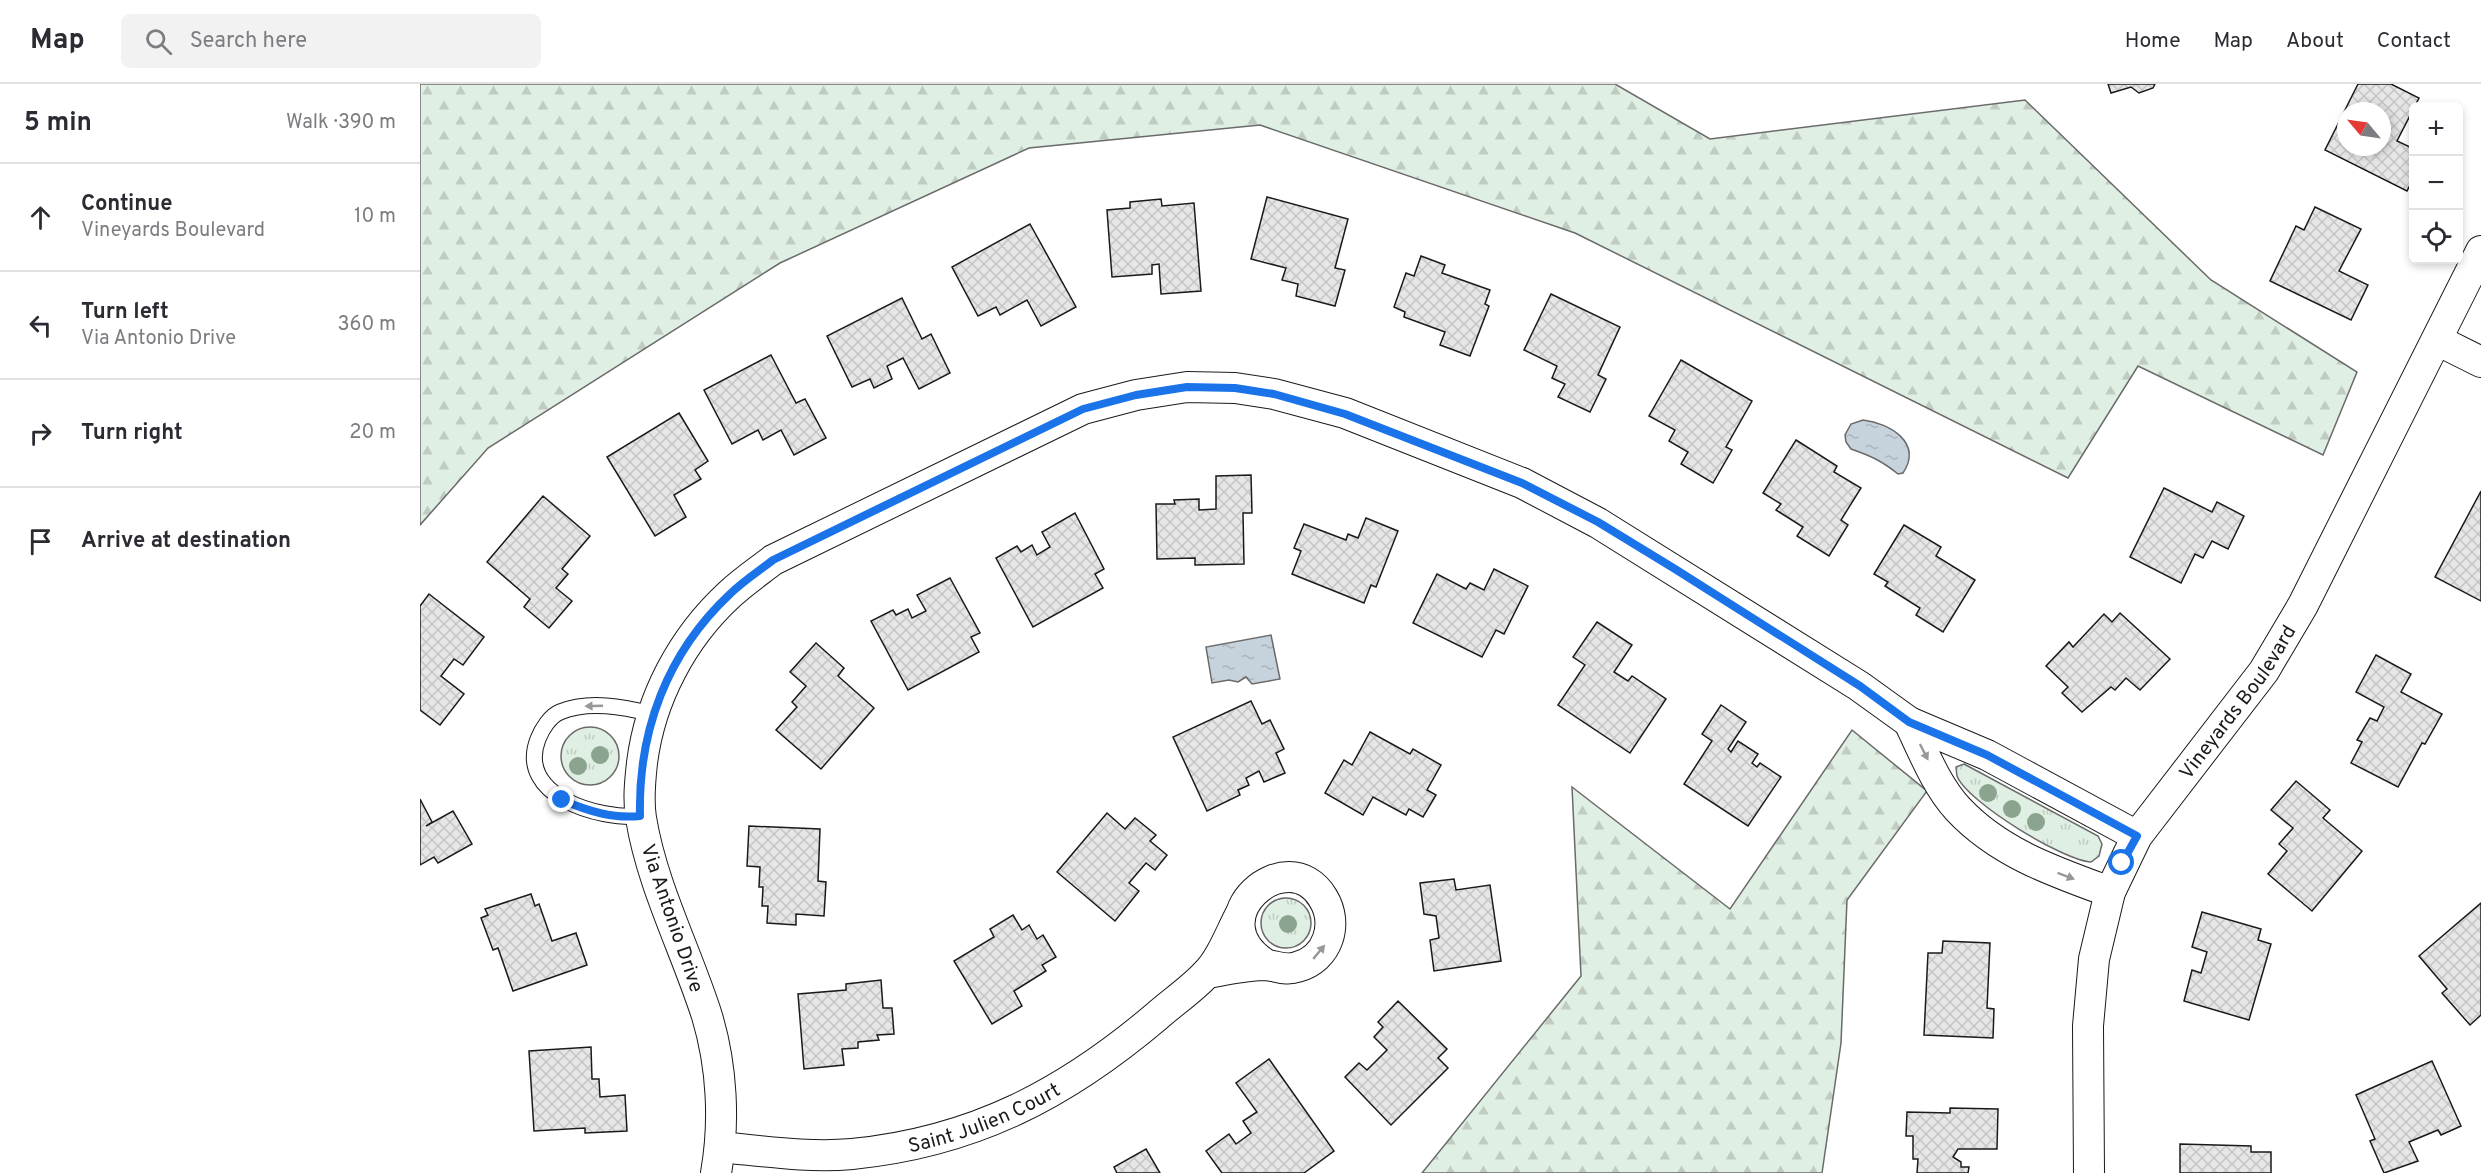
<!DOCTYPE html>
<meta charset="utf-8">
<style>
body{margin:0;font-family:Overpass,sans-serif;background:#f2f2f3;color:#2b2b33}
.controls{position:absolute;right:18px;top:18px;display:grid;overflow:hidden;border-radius:9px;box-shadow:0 3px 9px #0003}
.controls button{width:54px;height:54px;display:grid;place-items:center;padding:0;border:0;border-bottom:2px solid #e1e1e2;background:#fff;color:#2b2b33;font:30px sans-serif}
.compass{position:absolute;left:1917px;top:18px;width:54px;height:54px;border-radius:50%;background:#fff;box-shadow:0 3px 9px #0003;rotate:299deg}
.stop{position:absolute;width:18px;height:18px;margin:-14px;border:4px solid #1a73e8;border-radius:50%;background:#fff}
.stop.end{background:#1a73e8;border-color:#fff;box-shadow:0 2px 6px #0008}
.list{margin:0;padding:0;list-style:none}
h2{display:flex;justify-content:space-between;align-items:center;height:78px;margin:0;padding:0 24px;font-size:26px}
h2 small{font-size:20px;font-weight:400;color:#7c7c81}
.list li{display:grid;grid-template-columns:39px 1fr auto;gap:18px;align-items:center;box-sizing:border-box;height:108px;padding:0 24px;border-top:2px solid #e1e1e2}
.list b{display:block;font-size:22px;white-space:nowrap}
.list p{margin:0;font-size:20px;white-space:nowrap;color:#7c7c81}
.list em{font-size:20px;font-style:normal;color:#7c7c81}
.icon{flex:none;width:33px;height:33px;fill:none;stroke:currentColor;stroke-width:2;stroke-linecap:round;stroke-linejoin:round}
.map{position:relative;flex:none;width:2061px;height:1089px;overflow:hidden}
header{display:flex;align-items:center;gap:36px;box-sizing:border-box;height:84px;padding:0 30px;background:#fff;border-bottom:2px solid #e1e1e2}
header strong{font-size:28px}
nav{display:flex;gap:33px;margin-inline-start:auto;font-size:21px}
.search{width:420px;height:54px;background:#f2f2f3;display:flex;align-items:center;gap:15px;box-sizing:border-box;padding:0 21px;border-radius:9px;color:#7c7c81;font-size:22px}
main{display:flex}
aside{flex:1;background:#fff}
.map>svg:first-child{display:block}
.grass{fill:url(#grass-tufts);stroke:#6a6a6a;stroke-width:1.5}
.forest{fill:url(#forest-firs);stroke:#6a6a6a;stroke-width:1.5}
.water{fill:url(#water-ripples);stroke:#6a6a6a;stroke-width:1.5}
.building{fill:url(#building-cross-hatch);stroke:#1a1a1a;stroke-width:1.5;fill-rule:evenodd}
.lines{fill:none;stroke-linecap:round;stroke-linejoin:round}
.service-casing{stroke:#1a1a1a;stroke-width:17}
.minor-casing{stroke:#1a1a1a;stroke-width:32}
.service{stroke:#fff;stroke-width:15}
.minor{stroke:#fff;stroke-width:30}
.tree{fill:#8aa48f}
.oneway{fill:#989898}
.route{stroke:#1a73e8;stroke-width:8}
.labels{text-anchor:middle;stroke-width:4.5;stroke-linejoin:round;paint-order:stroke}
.street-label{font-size:20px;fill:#1a1a1a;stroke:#fff}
</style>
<header>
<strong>Map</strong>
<div class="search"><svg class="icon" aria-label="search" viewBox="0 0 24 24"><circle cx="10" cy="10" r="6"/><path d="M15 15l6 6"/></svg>Search here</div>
<nav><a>Home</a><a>Map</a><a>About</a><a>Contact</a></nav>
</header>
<main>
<aside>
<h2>5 min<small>Walk · 390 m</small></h2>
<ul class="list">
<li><svg class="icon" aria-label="ahead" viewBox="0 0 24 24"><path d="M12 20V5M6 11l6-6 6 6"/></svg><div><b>Continue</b><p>Vineyards Boulevard</p></div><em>10 m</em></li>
<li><svg class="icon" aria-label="left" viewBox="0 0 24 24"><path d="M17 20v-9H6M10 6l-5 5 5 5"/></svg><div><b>Turn left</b><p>Via Antonio Drive</p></div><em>360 m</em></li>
<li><svg class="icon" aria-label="right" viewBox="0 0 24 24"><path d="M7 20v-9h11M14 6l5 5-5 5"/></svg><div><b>Turn right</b></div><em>20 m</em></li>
<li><svg class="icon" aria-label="arrive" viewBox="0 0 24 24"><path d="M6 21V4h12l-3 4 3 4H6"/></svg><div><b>Arrive at destination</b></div></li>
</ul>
</aside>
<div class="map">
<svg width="2061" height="1089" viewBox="0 0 2061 1089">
<defs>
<pattern id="grass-tufts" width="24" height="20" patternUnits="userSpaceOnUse" patternTransform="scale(1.5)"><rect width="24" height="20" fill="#e0efe3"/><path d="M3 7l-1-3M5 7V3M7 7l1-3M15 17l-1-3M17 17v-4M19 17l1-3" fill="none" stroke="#c0ccc2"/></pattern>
<pattern id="forest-firs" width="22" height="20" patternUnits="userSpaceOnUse" patternTransform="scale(1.5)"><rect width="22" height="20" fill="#e0efe3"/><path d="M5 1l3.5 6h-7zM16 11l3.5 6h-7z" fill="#c0ccc2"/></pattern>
<pattern id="water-ripples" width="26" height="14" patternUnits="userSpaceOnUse" patternTransform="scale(1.5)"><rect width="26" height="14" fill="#c6d2dc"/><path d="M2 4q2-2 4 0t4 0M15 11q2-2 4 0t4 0" fill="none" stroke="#aab4bc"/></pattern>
<pattern id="building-cross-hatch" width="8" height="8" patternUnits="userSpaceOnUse" patternTransform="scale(1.5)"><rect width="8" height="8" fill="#e6e6e6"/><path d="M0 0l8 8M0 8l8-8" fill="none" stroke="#c5c5c5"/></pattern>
</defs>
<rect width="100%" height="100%" fill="#fff"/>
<g class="grass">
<circle cx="170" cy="672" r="29"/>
<path d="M1544,680L1678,752L1682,760L1679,772L1671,778C1644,777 1547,718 1537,692C1537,692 1536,684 1536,683Z"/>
<circle cx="866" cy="839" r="25"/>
</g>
<g class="forest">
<polygon points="0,0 1195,0 1290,55 1605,16 1791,196 1937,288 1903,371 1718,282 1648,394 1155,149 840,41 609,64 360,179 68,364 0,441"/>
<polygon points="1432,646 1507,707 1427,816 1421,959 1402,1089 1002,1089 1161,892 1152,703 1310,825"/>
</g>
<g class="water">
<path d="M1443,336C1470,339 1503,359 1483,389L1478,390C1462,377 1451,372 1431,365L1426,358L1425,351L1431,340Z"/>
<polygon points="851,551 860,595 832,600 826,593 818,598 809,596 792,599 786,563"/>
</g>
<g class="building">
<polygon points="1688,0 1735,0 1733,4 1719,9 1711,3 1691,9"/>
<path d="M1938,0H1971L1999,14L1977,57L1994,65V93L1987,107L1905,66ZM1926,27H1962V63H1926Z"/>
<polygon points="847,113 928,135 915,184 925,186 915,222 876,212 878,200 862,196 866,184 831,175"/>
<polygon points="741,115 742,122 774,119 781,207 741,210 739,180 732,181 732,190 692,193 687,126 710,124 710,118"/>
<polygon points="1895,123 1941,145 1919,187 1948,201 1931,236 1850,197 1876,142 1884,146"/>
<polygon points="610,140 656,223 621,242 607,216 580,231 576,223 558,232 532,183"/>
<polygon points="1001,172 1025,181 1022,189 1070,206 1065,220 1069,222 1050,272 1020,261 1025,248 984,233 985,228 974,223 986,189 994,192"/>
<polygon points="1131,210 1200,243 1178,291 1186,295 1170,328 1138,313 1145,300 1132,294 1137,282 1104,266"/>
<polygon points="482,214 502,255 511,250 530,289 499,305 483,274 467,282 472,295 454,304 450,295 432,303 407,252"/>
<polygon points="351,271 376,319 385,315 406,354 374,371 361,346 343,356 338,346 312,360 284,306"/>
<polygon points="1261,276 1332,317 1306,363 1312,366 1293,399 1261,380 1268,368 1249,357 1255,346 1229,332"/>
<polygon points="259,329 288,377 275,386 281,395 254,411 266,433 235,452 187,373"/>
<polygon points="1376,356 1417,382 1414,388 1441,404 1421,436 1428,441 1409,472 1377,452 1383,443 1356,426 1361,420 1343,409"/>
<polygon points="831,391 832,429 823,429 824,480 775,481 775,474 737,475 736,420 755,420 754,416 779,415 779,426 796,425 796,392"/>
<polygon points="1744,404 1792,428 1797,418 1824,432 1808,465 1792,457 1783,474 1775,470 1761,499 1710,473"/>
<polygon points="2061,407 2061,517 2015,493"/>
<polygon points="123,412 170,452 142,485 148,490 136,504 152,517 129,544 104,523 110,515 67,478"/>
<polygon points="655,429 684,485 675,490 683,504 613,543 576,474 597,462 601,468 612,461 617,471 630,463 622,448"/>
<polygon points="946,434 978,447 956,503 951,501 944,519 872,490 881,467 874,464 884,440 926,456 928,450 938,454"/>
<polygon points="1484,441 1521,463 1516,472 1555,496 1523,548 1496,531 1500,524 1465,502 1468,498 1454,490"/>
<polygon points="1074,485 1108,502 1084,550 1076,546 1062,573 993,539 1017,490 1046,505 1050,499 1064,506"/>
<polygon points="530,494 560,549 551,553 559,568 488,606 451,537 473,526 476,531 488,525 492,534 506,527 497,511"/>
<polygon points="9,510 64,553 43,581 34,575 21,592 44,610 20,641 0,626 0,522"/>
<polygon points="1700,529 1750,575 1720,606 1706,594 1695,606 1691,603 1662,628 1642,609 1648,603 1626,582 1649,558 1653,563 1684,530 1692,538"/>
<polygon points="1177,538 1212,561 1194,588 1208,597 1212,592 1246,615 1210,669 1138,621 1165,581 1153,573"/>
<polygon points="396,559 424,584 418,592 454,624 401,685 356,646 377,623 372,618 386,602 370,588"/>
<polygon points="1956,571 1991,590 1981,608 2022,630 2005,660 2002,659 1978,703 1931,679 1942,658 1937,656 1950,634 1957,637 1964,623 1936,608"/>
<polygon points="831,617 842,640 850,636 864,665 856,669 865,689 844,698 839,687 826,694 829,701 818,706 820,711 787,727 753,653"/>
<polygon points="1301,621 1326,638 1308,665 1311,668 1318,657 1338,670 1332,679 1337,683 1340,679 1361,693 1328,742 1264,700 1292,657 1282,650"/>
<polygon points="950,648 990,670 993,665 1021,681 1007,706 1016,711 1003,733 989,725 986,731 953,713 943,731 905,709 924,676 932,681"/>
<polygon points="1876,697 1910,726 1903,734 1942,767 1892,827 1848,790 1867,767 1859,760 1873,744 1851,726"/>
<polygon points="0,715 12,738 6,742 33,727 52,760 18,779 14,773 0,781"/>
<polygon points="687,729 705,745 715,734 736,751 730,757 747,771 735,786 726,779 709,799 719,807 695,837 637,788"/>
<polygon points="329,742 400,745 398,797 406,798 404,832 376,830 376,841 347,839 348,822 342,822 343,803 339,803 340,783 327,782"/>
<polygon points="1034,795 1036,806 1070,801 1081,877 1014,887 1010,856 1019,854 1016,832 1004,830 1000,799"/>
<polygon points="111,810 115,822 119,820 132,857 156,849 167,881 93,907 78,864 73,866 61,834 68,831 65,825"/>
<polygon points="2061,819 2061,931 2050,941 2022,909 2027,905 1999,872"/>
<polygon points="1782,828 1841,845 1838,856 1851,860 1829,936 1764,917 1772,886 1781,889 1787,868 1772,863"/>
<polygon points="593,831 602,846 609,841 617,855 623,851 636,873 622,881 626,887 594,907 602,922 572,940 534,877 574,853 570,845"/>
<polygon points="1523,857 1570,859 1567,924 1574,925 1573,954 1504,951 1508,869 1522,869"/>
<polygon points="461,896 463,924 472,924 474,950 457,951 459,956 438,958 438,964 422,965 424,981 384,985 378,910 426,906 426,900"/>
<polygon points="978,917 1027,965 1018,974 1028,984 971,1041 925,993 939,979 947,986 967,966 954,953 963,943 958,938"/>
<polygon points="171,963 172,995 179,995 180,1013 205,1011 207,1047 165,1049 165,1044 114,1047 109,967"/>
<polygon points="849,975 914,1067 884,1089 802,1089 786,1067 809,1050 816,1060 831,1049 823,1037 837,1028 816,999"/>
<polygon points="2012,977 2041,1042 2021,1051 2018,1046 1989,1058 1998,1077 1964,1089 1950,1057 1955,1055 1936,1011"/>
<polygon points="1530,1024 1578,1025 1577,1065 1538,1065 1533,1073 1541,1078 1541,1083 1549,1083 1548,1089 1497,1089 1498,1075 1493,1075 1493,1052 1486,1052 1487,1028 1530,1029"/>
<polygon points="1760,1060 1831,1062 1831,1068 1851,1068 1851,1089 1760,1089"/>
<polygon points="726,1065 740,1089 697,1089 694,1083"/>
</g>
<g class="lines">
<g class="service-casing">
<path id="service" d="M221,732C179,736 96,712 118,655C122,645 130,632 140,628C169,616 204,623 232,630"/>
</g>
<g class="minor-casing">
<g id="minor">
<polyline points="2017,256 2061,278"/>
<path d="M1690,808C1635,788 1579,769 1538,725C1516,701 1503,667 1489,638L1567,671L1717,752"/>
<path d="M787,889C806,886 826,881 846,881C857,882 866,887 877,883C908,875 919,840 903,814C868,755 773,835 847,881"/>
<path id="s1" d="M300,1063C344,1067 388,1074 432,1070C554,1058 645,1010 737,932C753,918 772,905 786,890C801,875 810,850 820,831"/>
<path d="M296,1089C305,1038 302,982 287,932C266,866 232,802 221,734C218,716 220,697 222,679C230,615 262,554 310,510C324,497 339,487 353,476L663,325L716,311L767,303L815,304L854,310L925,329L1102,399L1178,439L1439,602L1489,638"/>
<path id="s2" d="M1669,1089L1668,942L1674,875L1690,808L1717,752L1844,587L1883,521L2061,167"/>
</g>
</g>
<use href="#service" class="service"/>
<use href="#minor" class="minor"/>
</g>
<g class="tree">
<circle cx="180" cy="671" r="9"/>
<circle cx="158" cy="682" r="9"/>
<circle cx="1568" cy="709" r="9"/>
<circle cx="1592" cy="725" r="9"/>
<circle cx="1616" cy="738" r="9"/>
<circle cx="868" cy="840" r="9"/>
</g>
<defs><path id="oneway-solid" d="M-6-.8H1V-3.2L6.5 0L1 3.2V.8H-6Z" transform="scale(1.5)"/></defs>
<g class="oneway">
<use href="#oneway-solid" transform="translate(174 622) rotate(178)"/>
<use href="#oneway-solid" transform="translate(1504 668) rotate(63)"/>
<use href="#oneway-solid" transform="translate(1646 792) rotate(21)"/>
<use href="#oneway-solid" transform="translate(899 868) rotate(-50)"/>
</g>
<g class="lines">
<path class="route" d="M142,716C168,727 193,735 220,732C218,647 247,569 310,510C323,497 339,487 353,476L663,325L716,311L767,303L815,304L854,310L925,330L1102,399L1178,438L1255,485L1440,602L1489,638L1567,671L1717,752L1702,779"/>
</g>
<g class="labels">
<g class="street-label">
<text dy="7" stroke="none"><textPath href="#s2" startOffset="513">Vineyards Boulevard</textPath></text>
<text transform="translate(253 834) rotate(71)" y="7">Via Antonio Drive</text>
<text dy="7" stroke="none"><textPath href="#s1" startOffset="270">Saint Julien Court</textPath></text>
</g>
</g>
</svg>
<div class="controls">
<button>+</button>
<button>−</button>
<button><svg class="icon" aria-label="locate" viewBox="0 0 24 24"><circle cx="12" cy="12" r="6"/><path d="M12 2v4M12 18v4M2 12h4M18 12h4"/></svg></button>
</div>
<svg class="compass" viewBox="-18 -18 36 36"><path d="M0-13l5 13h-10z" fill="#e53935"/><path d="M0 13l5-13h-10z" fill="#7c7c81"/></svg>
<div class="stop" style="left:1702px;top:779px"></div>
<div class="stop end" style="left:142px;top:716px"></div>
</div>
</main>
